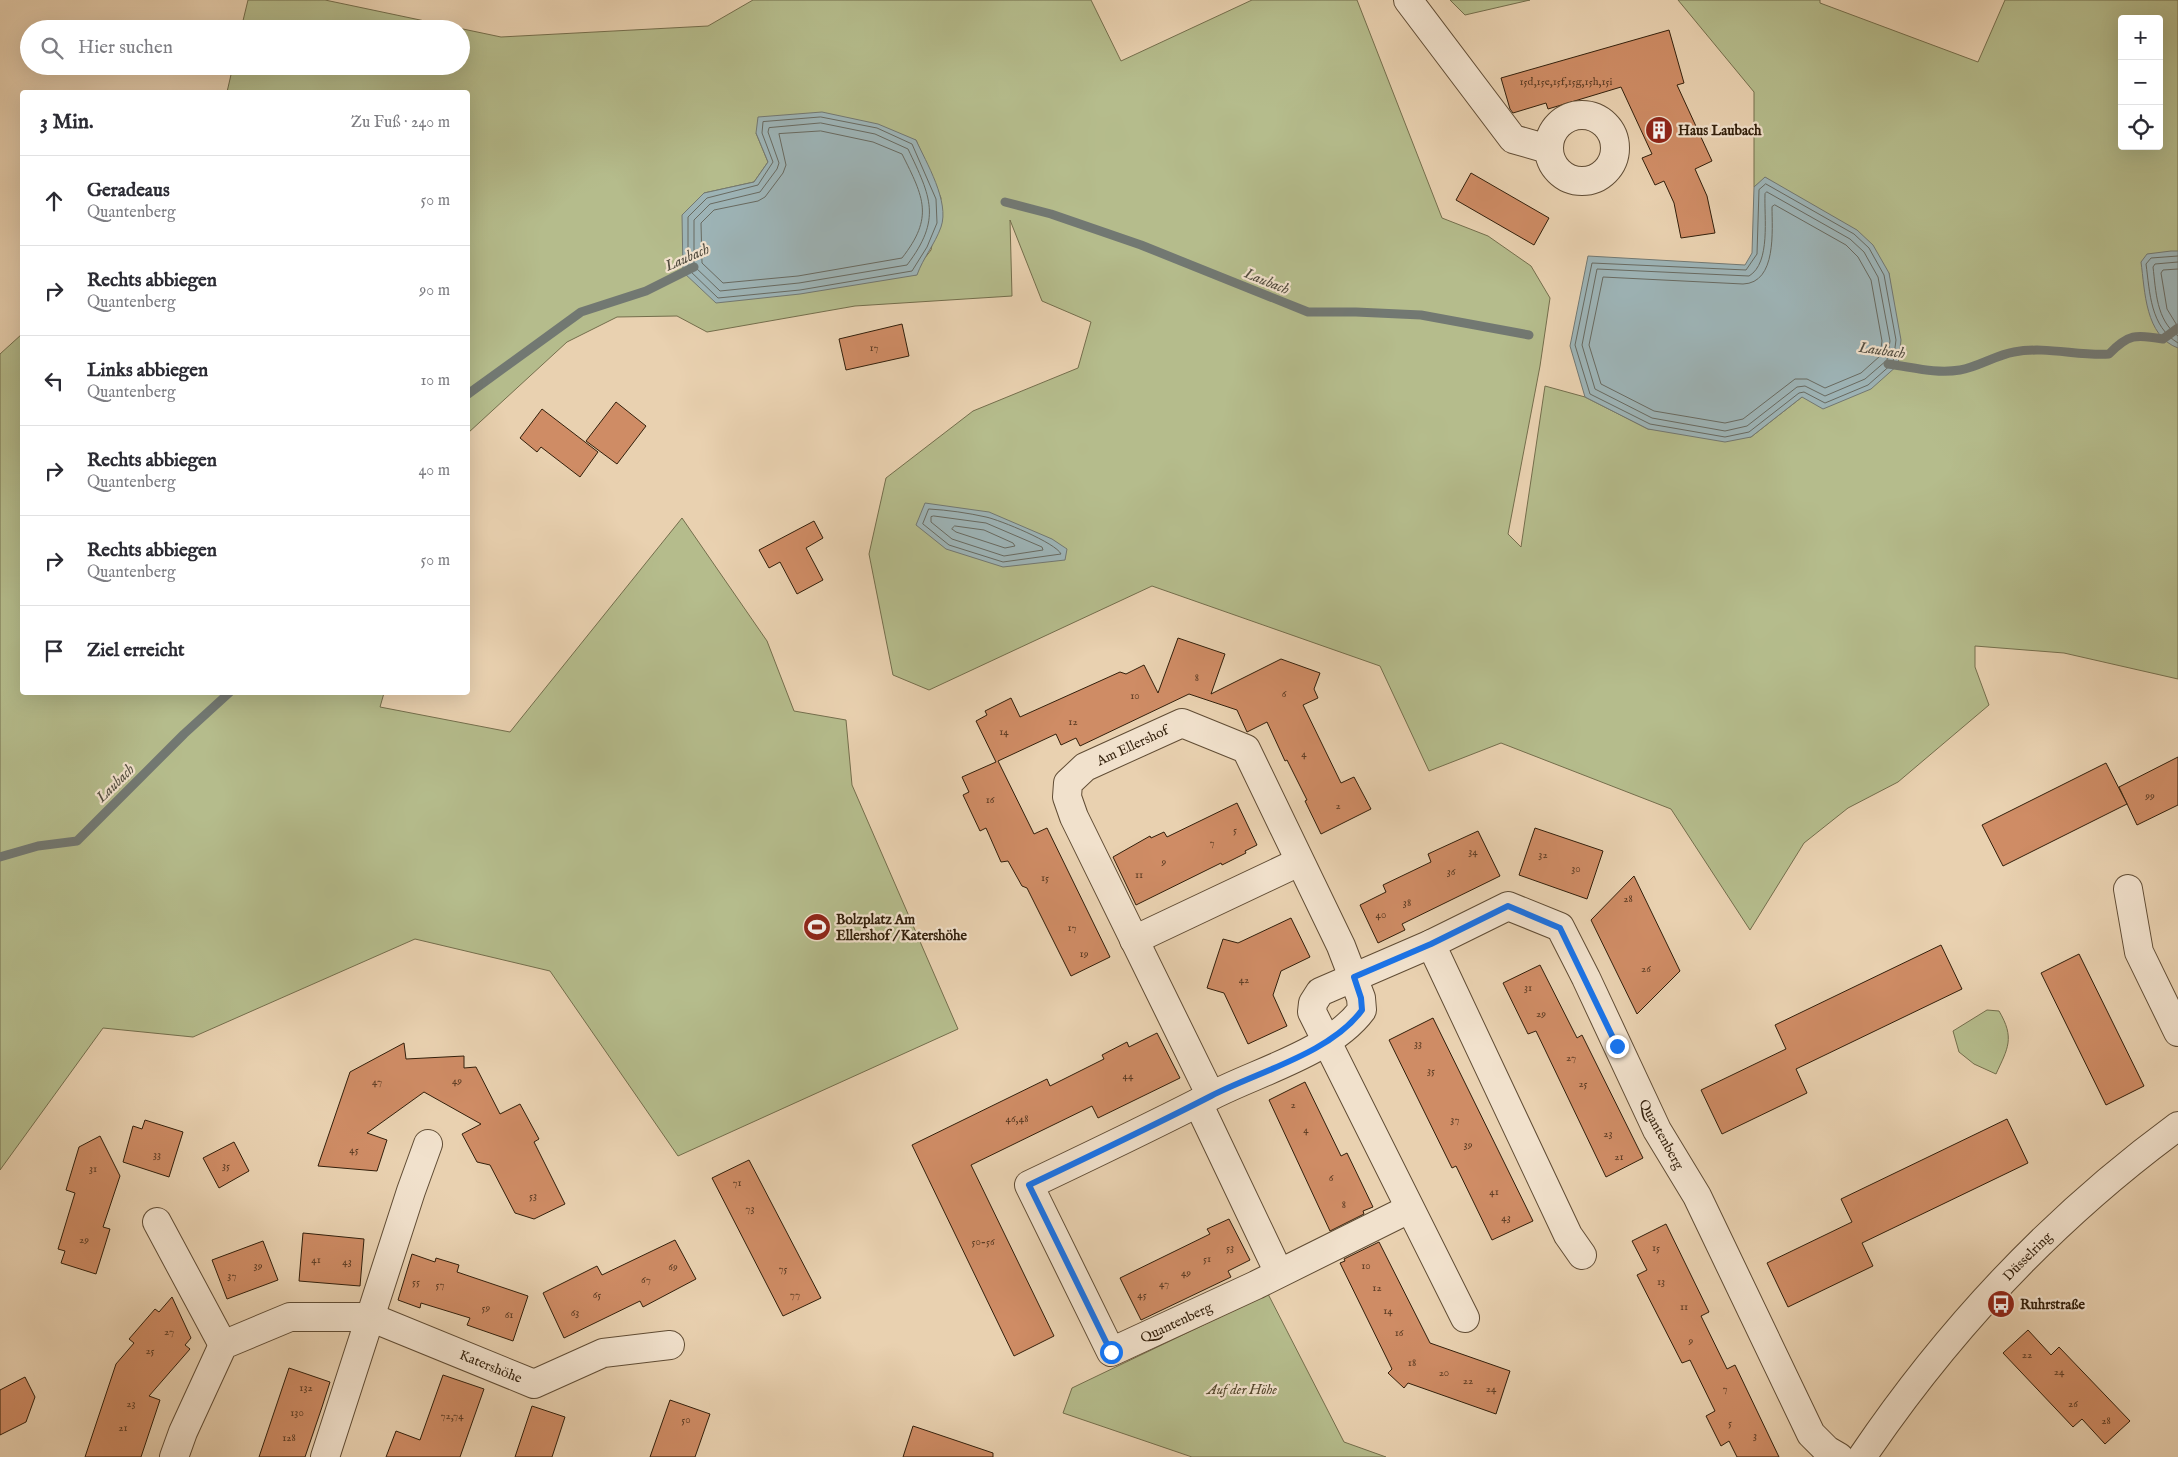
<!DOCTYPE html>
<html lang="de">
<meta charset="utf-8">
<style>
body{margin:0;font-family:"IM FELL English",serif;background:#f7f7f7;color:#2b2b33}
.controls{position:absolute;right:15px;top:15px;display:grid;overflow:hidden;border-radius:5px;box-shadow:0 5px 20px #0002}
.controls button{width:45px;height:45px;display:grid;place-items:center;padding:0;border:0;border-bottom:1px solid #e1e1e2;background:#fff;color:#2b2b33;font:25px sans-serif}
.stop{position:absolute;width:15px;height:15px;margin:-11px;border:4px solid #1a73e8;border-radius:50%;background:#fff}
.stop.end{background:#1a73e8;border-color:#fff;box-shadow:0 1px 5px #0008}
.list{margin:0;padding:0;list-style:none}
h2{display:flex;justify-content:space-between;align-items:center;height:65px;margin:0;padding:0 20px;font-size:21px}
h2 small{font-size:16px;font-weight:400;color:#7c7c81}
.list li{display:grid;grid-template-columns:32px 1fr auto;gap:15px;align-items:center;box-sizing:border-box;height:90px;padding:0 20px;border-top:1px solid #e1e1e2}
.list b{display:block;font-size:19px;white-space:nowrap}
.list p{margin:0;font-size:16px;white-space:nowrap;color:#7c7c81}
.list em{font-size:16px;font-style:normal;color:#7c7c81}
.icon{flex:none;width:28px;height:28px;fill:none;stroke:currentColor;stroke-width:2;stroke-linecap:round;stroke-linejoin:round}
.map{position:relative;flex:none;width:2178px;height:1457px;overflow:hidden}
.search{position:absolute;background:#fff;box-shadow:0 5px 20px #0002;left:20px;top:20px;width:450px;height:55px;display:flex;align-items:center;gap:12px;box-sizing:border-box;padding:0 18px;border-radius:28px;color:#7c7c81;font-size:19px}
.panel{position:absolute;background:#fff;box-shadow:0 5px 20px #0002;left:20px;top:90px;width:450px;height:605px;border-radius:5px}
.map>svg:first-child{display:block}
.green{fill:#b5bc8c;stroke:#746e4c;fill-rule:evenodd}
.water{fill:#9db4b7;stroke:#727872}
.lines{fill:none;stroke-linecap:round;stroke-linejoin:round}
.shore{stroke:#686a61;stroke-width:1}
.stream{stroke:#727872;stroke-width:9}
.building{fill:#cf8c65;stroke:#321f0b}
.minor-casing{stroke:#604c34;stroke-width:30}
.minor{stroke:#f1e1cc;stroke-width:28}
.route{stroke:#1a73e8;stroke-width:6}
.labels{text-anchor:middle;stroke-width:4.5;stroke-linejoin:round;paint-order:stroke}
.number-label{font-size:11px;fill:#593a22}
.poi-label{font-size:14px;font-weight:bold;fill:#321f0b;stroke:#f1e1cc;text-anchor:start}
.street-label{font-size:14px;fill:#321f0b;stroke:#f1e1cc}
.park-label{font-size:14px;font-style:italic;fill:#53462b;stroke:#f1e1cc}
.water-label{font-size:15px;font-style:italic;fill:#524c3f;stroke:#f1e1cc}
</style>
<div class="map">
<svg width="2178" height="1457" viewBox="0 0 2178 1457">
<rect width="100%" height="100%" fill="#e9d1b0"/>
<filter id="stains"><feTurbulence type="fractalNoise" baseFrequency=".004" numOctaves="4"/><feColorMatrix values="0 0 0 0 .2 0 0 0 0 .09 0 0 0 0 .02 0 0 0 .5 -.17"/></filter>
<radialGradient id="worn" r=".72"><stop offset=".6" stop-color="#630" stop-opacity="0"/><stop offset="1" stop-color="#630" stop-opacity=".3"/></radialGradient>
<g class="green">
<path d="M248,0H325L501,37L708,26L753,0H1091L1121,61L1252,0H1357L1442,218L1488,236L1531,266L1550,298L1540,366L1508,534L1521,547L1545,386L1585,397L1648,429L1751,437L1802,397L1892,301L1889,273L1766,178L1754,187V92L1678,0H1820V3L1978,62L2005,0H2178V679L2064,653L1975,646V667L1989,705L1898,782L1848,808L1804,843L1750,930L1671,809L1501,743L1429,771L1380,666L1152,586L929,690L893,675L869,554L886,478L973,411L1078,368L1091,322L1042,301L1010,220L1012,296L855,306L707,332L677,316L617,317L567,342L468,433V92H227L233,66H461V29H241ZM2122,19H2159V146H2122ZM756,133L916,140L941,198L931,250L921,263L916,275L682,215L704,193L754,182L768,162Z"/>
<polygon points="1450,0 1530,0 1465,15"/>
<polygon points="22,334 22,692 384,693 380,707 510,732 682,518 767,641 794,711 846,720 852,785 958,1029 678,1156 550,971 415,939 193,1037 103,1028 0,1170 0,354"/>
<path d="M1987,1010L1999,1011C2015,1038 2008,1048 1996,1074L1974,1064L1959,1052L1953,1031Z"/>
<polygon points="1268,1294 1344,1442 1386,1457 1192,1457 1063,1413 1072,1388"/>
</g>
<g class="water">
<path d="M822,112L878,124L916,140C926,162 950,202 941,227C935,244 923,258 917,275L800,294L716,303L683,272L682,215L704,193L754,182L768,162L756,133L758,117Z"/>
<polygon points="1765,177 1857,230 1873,245 1889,273 1901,340 1898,365 1871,389 1823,409 1802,397 1751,437 1725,442 1648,429 1585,397 1570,346 1588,256 1745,265 1752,253 1754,187"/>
<path d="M2171,251H2178V348C2145,336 2145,291 2141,262L2147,254Z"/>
<polygon points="925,503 989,512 1052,539 1067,549 1065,560 1003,567 946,549 916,525"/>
</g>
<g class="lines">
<g class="shore">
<polygon points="821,117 877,128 912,144 936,199 937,223 927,247 912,271 800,290 718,298 688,269 688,217 707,198 758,185 773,162 762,133 763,122"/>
<path d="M821,123L875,134L908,149C931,197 942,219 907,265L799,283L720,291L694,266V220L710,204L760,192L777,169L779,163L768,132L769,128Z"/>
<path d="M821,131L873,142L902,154C924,198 934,217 902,258L798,276L723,283L702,263L701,223L714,210L758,201L765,197L783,173L786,165L779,134Z"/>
<polygon points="1766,184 1854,234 1869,248 1884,275 1896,340 1893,363 1868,385 1825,403 1804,392 1799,393 1749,432 1725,437 1650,424 1590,394 1575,345 1592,263 1746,270 1757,254 1759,190"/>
<path d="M1767,192L1850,239L1864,252L1878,277L1890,341L1887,360L1865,379L1825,396L1805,386L1797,387L1747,426L1725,431L1652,418L1595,389L1582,345L1597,269L1749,276C1771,263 1764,217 1765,194Z"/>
<path d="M1775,205L1846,245L1858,257L1871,280L1882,341L1880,356L1861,373L1825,388L1807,379H1795L1743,419L1725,423L1654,411L1601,384L1589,345L1603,277L1743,284C1777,283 1772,230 1772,207Z"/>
<path d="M2178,256L2151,258L2146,264C2150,293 2150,326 2178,343"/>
<path d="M2178,262L2155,264L2153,267C2156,291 2156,320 2178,336"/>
<polyline points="2178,269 2163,270 2161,273 2167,309 2178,327"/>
<path d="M929,509C948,510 968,513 986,517C1000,520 1056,543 1061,554L1003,562L949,545L923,524Z"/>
<polygon points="934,516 986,523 1042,547 1043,550 1004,556 952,539 931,522 931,517"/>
<polygon points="955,526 984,530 1013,543 1015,546 1005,548 956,532 952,529"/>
</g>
<g class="stream">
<polyline points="1005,202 1051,214 1141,245 1308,312 1356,312 1421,315 1529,335"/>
<path d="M1888,364C1912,367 1935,374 1960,370C1978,367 1996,355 2014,352C2046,346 2078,356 2109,354C2128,334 2136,334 2163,339L2178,328"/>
<polyline points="468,394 581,312 646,291 694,267"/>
<polyline points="0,857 38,846 77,841 184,734 230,692"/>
</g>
</g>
<g class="building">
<polygon points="1669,30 1684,83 1677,85 1712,161 1695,169 1707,196 1715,233 1681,238 1674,203 1664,181 1655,185 1642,158 1652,154 1621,87 1548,109 1546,103 1513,113 1510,109 1501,78"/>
<polygon points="1471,173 1549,218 1534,245 1456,200"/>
<polygon points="902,324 909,356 846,370 839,339"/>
<polygon points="616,402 646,426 617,464 586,441"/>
<polygon points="542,409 598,452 580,477 541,447 537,452 520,438"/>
<polygon points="814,521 823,538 806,548 823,580 797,594 780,562 769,568 759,550"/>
<polygon points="1178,638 1225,654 1211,694 1281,659 1320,673 1314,689 1318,698 1303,705 1341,783 1354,777 1371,809 1321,834 1305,801 1307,800 1287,760 1285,761 1267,722 1247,732 1237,710 1189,694 1080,746 1076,738 1061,745 1056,734 998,761 1034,834 1047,828 1110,957 1071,976 1027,888 1022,886 1008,861 1001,862 986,828 980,831 963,795 969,792 962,777 996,762 976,721 987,715 985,711 1011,698 1020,717 1120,672 1126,674 1144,665 1158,693"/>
<polygon points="2178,757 2178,805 2137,825 2119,787"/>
<polygon points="2106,763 2127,804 2003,866 1982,825"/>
<polygon points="1237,803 1257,845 1245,851 1246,853 1222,865 1221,863 1136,905 1113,857 1150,836 1151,838 1164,832 1167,837"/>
<polygon points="1535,828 1603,851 1587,899 1519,875"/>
<polygon points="1478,831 1500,876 1402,924 1405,930 1378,943 1360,905 1386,892 1383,885 1431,862 1428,854"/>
<polygon points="1634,876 1680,971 1637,1014 1591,920"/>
<polygon points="1291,918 1310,957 1281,971 1273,995 1287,1026 1248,1044 1224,993 1207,988 1223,939 1238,943"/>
<polygon points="1941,945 1962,989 1796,1069 1807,1093 1722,1134 1701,1090 1786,1049 1775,1025"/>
<polygon points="2079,954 2144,1086 2106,1105 2041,973"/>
<polygon points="1540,965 1577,1038 1582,1035 1643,1158 1606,1177 1536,1031 1528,1034 1503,983"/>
<polygon points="1433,1018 1533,1221 1492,1240 1456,1166 1452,1168 1389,1040"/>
<polygon points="1157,1033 1180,1078 1098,1118 1092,1106 971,1165 1054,1336 1014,1356 912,1145 1047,1079 1050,1086 1104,1059 1102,1055 1127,1042 1129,1047"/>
<polygon points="404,1043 406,1059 464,1056 464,1068 476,1067 500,1114 520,1104 539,1139 534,1142 565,1204 534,1219 515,1213 490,1165 477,1162 462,1134 481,1124 424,1092 367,1133 387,1140 377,1171 318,1166 350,1072"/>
<polygon points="1305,1082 1341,1156 1347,1153 1373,1207 1363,1211 1364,1214 1330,1231 1269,1100"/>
<polygon points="2007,1119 2028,1163 1862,1243 1873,1266 1788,1307 1767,1263 1852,1222 1841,1199"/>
<polygon points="145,1120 183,1132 169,1177 123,1162 133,1126 142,1129"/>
<polygon points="100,1136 120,1176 103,1227 110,1229 96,1274 61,1263 65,1251 58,1249 75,1193 66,1190 79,1147"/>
<polygon points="234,1142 249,1171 219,1188 203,1158"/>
<polygon points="749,1160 821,1298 783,1316 712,1178"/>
<polygon points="1229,1219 1250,1260 1228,1271 1231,1277 1141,1320 1120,1278 1210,1234 1207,1229"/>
<polygon points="1666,1224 1709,1312 1701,1316 1727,1369 1735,1365 1779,1457 1737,1457 1729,1441 1721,1446 1706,1416 1715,1411 1690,1360 1682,1363 1637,1275 1647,1270 1632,1241"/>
<polygon points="303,1233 364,1239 360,1286 299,1281"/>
<polygon points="675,1240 696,1279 643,1307 640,1301 564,1338 543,1293 597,1266 602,1275"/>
<polygon points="263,1241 278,1280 227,1299 212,1260"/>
<polygon points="1379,1242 1430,1343 1510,1371 1496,1414 1408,1383 1404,1388 1388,1373 1392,1369 1340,1263 1345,1261 1344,1259"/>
<polygon points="412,1254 435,1262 436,1258 459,1265 457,1272 528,1296 513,1341 467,1325 470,1318 421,1303 420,1308 398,1300"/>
<polygon points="172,1297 191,1338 185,1345 190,1349 149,1396 160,1400 141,1457 85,1457 116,1364 134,1343 129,1339 155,1309 159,1312"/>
<polygon points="2028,1330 2051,1355 2059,1347 2130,1421 2105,1444 2082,1419 2073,1427 2003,1353"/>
<polygon points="289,1368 330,1382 322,1407 305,1457 259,1457"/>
<polygon points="443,1375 484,1389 460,1457 386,1457 396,1431 420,1440"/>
<polygon points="25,1377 35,1397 26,1422 0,1435 0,1390"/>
<polygon points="670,1400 710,1414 695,1457 650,1457"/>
<polygon points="532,1406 565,1417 552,1457 515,1457"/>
<polygon points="913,1426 993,1453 993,1457 903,1457"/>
</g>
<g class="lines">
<g class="minor-casing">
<g id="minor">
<polyline points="1408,0 1513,139 1548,149"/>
<circle cx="1582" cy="148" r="33"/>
<polyline points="2128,889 2139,952 2178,1032"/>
<polyline points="1134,940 1299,862"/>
<polyline points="1431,944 1568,1235 1582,1255"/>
<path d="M1211,1096L1074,817L1067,797L1068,783L1085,767L1182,723L1246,749L1341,946L1361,998L1362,1010C1331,1052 1257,1072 1211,1096C1151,1127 1090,1156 1029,1185L1111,1352L1256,1285L1409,1209"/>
<polyline points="1198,1103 1279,1273"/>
<polyline points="157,1222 223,1345"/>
<polyline points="1465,1318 1312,1012 1313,1003 1320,992 1431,944 1508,906 1560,927 1586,978 1657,1130 1697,1196 1811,1434 1827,1450 1839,1457"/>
<polyline points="174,1457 183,1432 223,1345 290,1317 370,1317 534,1384 603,1353 670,1345"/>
<polyline points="325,1457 411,1191 428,1144"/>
<path d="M1862,1457C1948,1330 2054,1217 2178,1126"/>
</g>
</g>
<use href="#minor" class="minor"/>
</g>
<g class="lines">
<path class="route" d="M1111,1352L1029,1185C1090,1156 1151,1127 1211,1096C1257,1072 1331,1053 1362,1010L1361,998L1354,977L1431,944L1508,906L1560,928L1617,1046"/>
</g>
<defs>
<g id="building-disc" transform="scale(1.4375)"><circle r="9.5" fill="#8f2418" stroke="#f1e1cc"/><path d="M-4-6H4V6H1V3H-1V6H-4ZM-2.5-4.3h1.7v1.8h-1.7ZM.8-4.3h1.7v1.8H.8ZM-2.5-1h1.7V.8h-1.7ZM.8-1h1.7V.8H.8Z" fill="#fff"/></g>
<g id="stadium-disc" transform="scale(1.4375)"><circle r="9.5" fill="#8f2418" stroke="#f1e1cc"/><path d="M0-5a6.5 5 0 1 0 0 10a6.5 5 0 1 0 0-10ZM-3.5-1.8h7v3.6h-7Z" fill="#fff"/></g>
<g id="bus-disc" transform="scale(1.4375)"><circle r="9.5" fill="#8f2418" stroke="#f1e1cc"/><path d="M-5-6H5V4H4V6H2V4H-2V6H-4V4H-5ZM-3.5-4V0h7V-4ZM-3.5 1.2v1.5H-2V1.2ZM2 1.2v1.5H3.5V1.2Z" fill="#fff"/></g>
</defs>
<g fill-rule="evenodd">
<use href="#building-disc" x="1659" y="130"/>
<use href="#stadium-disc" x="817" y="927"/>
<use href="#bus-disc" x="2001" y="1304"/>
</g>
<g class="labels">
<g class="number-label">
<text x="1566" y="85">15d,15e,15f,15g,15h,15i</text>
<text x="874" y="351">17</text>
<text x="1197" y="681">8</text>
<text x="1284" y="697">6</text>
<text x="1135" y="699">10</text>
<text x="1073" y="725">12</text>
<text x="1004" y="735">14</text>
<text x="1304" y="757">4</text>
<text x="2150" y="799">99</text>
<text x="990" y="803">16</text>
<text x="1338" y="809">2</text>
<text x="1235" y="833">5</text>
<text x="1212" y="846">7</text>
<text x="1473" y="855">34</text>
<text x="1543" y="858">32</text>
<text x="1164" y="865">9</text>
<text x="1576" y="872">30</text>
<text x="1451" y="875">36</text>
<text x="1139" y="878">11</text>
<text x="1045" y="881">15</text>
<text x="1628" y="902">28</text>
<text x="1407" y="906">38</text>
<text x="1381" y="918">40</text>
<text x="1072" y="931">17</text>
<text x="1084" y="957">19</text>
<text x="1646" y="972">26</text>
<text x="1244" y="983">42</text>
<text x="1528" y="991">31</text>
<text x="1541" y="1017">29</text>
<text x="1418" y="1047">33</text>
<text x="1571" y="1061">27</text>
<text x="1431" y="1074">35</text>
<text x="1128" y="1079">44</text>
<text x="457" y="1084">49</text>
<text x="377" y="1085">47</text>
<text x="1583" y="1087">25</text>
<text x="1293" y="1108">2</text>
<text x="1017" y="1122">46,48</text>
<text x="1455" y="1123">37</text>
<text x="1306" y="1133">4</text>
<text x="1608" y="1137">23</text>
<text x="1468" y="1148">39</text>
<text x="354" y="1153">45</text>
<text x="157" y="1158">33</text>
<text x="1619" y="1160">21</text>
<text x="226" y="1169">35</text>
<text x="93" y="1172">31</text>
<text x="1331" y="1181">6</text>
<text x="737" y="1186">71</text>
<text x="1494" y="1195">41</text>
<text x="533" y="1199">53</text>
<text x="1344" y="1208">8</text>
<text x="750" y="1212">73</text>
<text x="1506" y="1221">43</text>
<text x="84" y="1243">29</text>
<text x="983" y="1245">50-56</text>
<text x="1230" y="1251">53</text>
<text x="1656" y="1251">15</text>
<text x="1207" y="1262">51</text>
<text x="316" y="1263">41</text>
<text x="347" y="1265">43</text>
<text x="258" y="1269">39</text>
<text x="1366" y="1269">10</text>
<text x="673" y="1270">69</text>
<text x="783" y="1272">75</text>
<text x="1186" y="1276">49</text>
<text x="232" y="1279">37</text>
<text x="646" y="1283">67</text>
<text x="416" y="1285">55</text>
<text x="1661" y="1285">13</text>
<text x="1164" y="1287">47</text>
<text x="440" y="1288">57</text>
<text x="1377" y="1291">12</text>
<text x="597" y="1298">65</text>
<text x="795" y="1298">77</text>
<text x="1142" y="1298">45</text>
<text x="1684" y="1310">11</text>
<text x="486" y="1311">59</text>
<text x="1388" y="1314">14</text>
<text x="575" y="1316">63</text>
<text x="509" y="1318">61</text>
<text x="169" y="1335">27</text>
<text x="1399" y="1336">16</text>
<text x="1691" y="1344">9</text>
<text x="150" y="1354">25</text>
<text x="2027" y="1358">22</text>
<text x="1412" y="1366">18</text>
<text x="2059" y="1375">24</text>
<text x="1444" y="1376">20</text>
<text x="1468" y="1384">22</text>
<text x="306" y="1391">132</text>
<text x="1491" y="1392">24</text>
<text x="1725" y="1392">7</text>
<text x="131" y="1407">23</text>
<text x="2073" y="1407">26</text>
<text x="297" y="1416">130</text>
<text x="452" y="1419">72,74</text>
<text x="686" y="1423">50</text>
<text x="2106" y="1424">28</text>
<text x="1730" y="1426">5</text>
<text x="123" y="1431">21</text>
<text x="1755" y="1439">3</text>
<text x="289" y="1441">128</text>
</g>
<g class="poi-label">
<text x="1678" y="135">Haus Laubach</text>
<text x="836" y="924">Bolzplatz Am<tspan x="836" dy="16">Ellershof / Katershöhe</tspan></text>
<text x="2020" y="1309">Ruhrstraße</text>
</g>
<g class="street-label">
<text transform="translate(1132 745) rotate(-25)" y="5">Am Ellershof</text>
<text transform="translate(1662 1134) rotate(61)" y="5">Quantenberg</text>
<text transform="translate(2027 1256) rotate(-45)" y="5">Düsselring</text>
<text transform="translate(1176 1322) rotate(-25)" y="5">Quantenberg</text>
<text transform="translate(491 1366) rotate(22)" y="5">Katershöhe</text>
</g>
<g class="park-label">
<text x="1242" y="1394">Auf der Höhe</text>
</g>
<g class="water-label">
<text transform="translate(687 257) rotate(-24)" y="5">Laubach</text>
<text transform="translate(1267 281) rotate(22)" y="5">Laubach</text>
<text transform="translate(1882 350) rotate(8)" y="5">Laubach</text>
<text transform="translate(115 783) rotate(-45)" y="5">Laubach</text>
</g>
</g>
<rect width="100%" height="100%" filter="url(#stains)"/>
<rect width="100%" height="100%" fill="url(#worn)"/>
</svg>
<div class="controls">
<button>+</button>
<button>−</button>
<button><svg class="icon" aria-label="locate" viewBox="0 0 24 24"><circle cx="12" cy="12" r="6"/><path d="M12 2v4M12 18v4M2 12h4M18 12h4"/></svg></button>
</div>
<div class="stop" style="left:1111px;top:1352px"></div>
<div class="stop end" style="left:1617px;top:1046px"></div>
<div class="search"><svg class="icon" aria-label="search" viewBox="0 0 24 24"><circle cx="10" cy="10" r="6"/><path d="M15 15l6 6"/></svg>Hier suchen</div>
<section class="panel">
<h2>3 Min.<small>Zu Fuß · 240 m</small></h2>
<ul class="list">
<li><svg class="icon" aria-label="ahead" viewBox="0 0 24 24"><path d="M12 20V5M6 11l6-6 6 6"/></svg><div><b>Geradeaus</b><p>Quantenberg</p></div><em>50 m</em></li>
<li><svg class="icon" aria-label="right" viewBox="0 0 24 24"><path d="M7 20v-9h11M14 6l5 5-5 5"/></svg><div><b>Rechts abbiegen</b><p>Quantenberg</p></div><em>90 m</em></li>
<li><svg class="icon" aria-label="left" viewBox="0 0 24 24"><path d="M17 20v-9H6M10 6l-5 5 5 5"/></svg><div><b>Links abbiegen</b><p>Quantenberg</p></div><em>10 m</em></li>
<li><svg class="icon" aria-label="right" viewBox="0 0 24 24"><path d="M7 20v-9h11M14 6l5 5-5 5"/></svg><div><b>Rechts abbiegen</b><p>Quantenberg</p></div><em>40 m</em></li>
<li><svg class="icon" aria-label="right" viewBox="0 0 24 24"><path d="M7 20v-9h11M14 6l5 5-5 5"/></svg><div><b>Rechts abbiegen</b><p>Quantenberg</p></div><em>50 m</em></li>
<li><svg class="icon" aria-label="arrive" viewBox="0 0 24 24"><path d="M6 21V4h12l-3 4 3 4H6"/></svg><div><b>Ziel erreicht</b></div></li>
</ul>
</section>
</div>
